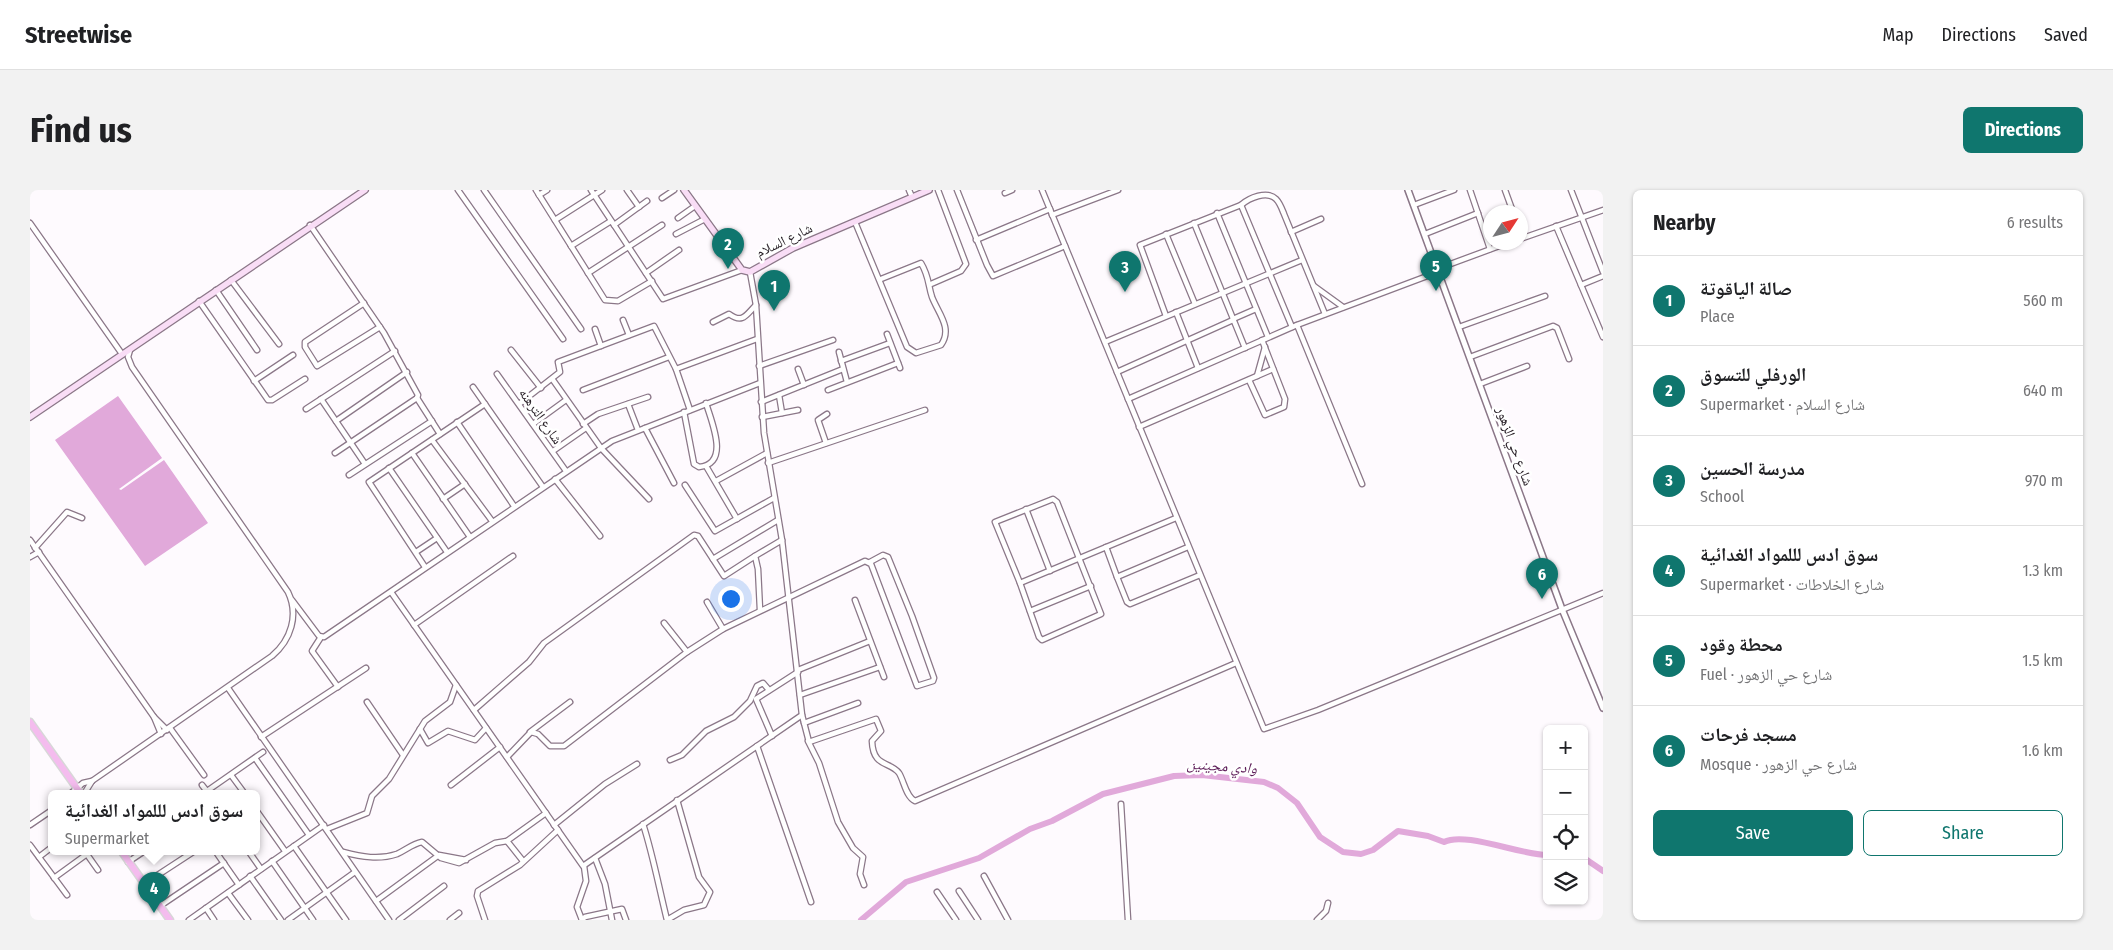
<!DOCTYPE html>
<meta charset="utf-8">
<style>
body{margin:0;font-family:"Fira Sans Condensed","Noto Naskh Arabic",sans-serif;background:#f2f2f2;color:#202124}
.controls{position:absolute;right:15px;bottom:15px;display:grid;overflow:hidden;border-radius:8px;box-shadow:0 1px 4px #0004}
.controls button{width:45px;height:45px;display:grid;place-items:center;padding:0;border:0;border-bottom:1px solid #e0e0e0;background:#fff;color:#202124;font:25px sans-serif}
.compass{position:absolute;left:1453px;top:15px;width:45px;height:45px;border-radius:50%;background:#fff;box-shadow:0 1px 4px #0004;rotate:54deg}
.you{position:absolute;left:700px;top:408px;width:18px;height:18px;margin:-12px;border:4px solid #fff;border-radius:50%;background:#1a73e8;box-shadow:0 0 0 8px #1a73e833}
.badge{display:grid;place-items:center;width:32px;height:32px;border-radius:50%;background:#0f766e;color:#fff;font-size:16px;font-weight:700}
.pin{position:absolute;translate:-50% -41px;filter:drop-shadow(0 1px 2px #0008)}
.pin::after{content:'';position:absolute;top:26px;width:18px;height:15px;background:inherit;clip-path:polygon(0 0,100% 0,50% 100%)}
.popup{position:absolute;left:18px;top:600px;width:212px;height:65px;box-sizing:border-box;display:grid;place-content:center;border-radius:8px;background:#fff;filter:drop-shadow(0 1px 4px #0005);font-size:16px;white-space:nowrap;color:#757577}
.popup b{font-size:19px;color:#202124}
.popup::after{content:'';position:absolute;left:50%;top:100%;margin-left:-10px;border:10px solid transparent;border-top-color:#fff}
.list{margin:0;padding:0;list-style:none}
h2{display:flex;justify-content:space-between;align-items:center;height:65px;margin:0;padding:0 20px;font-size:21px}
h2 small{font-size:16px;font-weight:400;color:#757577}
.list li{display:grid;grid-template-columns:32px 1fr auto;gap:15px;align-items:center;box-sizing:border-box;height:90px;padding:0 20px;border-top:1px solid #e0e0e0}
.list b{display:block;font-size:19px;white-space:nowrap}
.list p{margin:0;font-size:16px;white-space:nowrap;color:#757577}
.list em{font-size:16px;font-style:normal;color:#757577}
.actions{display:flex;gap:10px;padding:15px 20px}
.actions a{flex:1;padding:11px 0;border:1px solid #0f766e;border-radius:8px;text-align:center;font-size:18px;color:#0f766e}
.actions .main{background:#0f766e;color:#fff}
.icon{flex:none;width:28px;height:28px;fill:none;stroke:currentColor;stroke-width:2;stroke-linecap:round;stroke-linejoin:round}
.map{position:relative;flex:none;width:1573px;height:730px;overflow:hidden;border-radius:8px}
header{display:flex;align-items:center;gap:30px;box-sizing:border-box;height:70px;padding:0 25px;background:#fff;border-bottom:1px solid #e0e0e0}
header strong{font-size:24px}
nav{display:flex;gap:28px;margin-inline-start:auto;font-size:18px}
.intro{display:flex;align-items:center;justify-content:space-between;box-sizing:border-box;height:120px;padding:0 30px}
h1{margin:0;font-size:35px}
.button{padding:12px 22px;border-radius:8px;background:#0f766e;color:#fff;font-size:18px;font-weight:700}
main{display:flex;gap:30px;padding:0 30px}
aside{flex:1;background:#fff;border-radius:8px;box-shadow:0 1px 4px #0004}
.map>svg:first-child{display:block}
.water{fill:#e1a9da}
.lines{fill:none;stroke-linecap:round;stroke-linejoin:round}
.river{stroke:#e1a9da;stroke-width:6}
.minor-casing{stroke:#8b7788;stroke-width:7}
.tertiary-casing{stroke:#8b7788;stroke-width:8}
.secondary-casing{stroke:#8b7788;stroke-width:8}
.primary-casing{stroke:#d8d7d8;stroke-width:9}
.minor{stroke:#fff;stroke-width:4.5}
.tertiary{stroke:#fff;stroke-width:5}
.secondary{stroke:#f9ddf6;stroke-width:5.5}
.primary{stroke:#f4bcee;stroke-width:6}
.labels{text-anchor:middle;stroke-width:5;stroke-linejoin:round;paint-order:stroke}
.street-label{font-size:14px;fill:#292128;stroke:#fff}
.water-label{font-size:15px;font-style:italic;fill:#5c1b57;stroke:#fff}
</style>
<header>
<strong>Streetwise</strong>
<nav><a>Map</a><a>Directions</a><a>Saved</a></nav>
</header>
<div class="intro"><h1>Find us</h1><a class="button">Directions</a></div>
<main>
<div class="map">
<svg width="1573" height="730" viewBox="0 0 1573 730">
<rect width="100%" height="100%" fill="#fefafe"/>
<polygon class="water" points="88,206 132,268 89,299 91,300 134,270 178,333 115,376 25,250"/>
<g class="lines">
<g class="river">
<polyline points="1554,668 1573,681"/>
<path d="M831,730L876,692L949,668L1000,639L1022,631L1073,604L1144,586L1172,585L1234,592L1248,598L1267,613L1290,647L1313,662L1331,664L1343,660L1368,641L1398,646L1414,652C1435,641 1490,665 1517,665"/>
</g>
<g class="minor-casing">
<g id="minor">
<polyline points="428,0 533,149"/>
<polyline points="454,0 551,139"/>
<polyline points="506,0 575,110 588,111 622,91"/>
<polyline points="561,0 633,109 712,80"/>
<polyline points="597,0 609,17"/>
<polyline points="879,0 882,7"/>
<polyline points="927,0 957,75 963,86 1035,56"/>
<polyline points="1012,0 1234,539 1288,520 1573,403"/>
<polyline points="1440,0 1460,59"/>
<polyline points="1475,0 1483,22"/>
<polyline points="1541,0 1573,82"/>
<polyline points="975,3 982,0"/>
<polyline points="509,5 517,0"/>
<polyline points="632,8 644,0"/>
<polyline points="1211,15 1262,137"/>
<polyline points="1384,15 1424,0"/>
<polyline points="1187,23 1238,147"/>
<polyline points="1022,25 1088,0"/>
<polyline points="648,28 665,16"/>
<polyline points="525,30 572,0"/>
<path d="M825,32L877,157L886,163L911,155C923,138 908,123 902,107C898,95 899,86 891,73L851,89"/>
<polyline points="0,33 92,164"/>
<polyline points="1164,33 1215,158"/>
<polyline points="280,35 354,143 388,205 387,208 305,263"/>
<polyline points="584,35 617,11"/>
<polyline points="1526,36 1573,147"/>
<polyline points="1261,42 1291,29"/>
<polyline points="646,44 675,29"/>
<polyline points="1136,44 1165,114"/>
<polyline points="1395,44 1448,23"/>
<polyline points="1490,49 1573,20"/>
<polyline points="946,50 1020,19"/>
<polyline points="541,56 581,31"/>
<polyline points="1407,79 1480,52"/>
<polyline points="558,83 632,35"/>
<polyline points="616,83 649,60"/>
<polyline points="201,90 249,154"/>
<polyline points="901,94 931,81 936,74 908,0"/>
<polyline points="1551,95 1573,86"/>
<polyline points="1284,96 1313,117"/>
<polyline points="186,100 227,160"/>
<polyline points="169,111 238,210 242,210 275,189"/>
<polyline points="334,113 275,152 275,157 287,176 350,137"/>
<polyline points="1146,122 1168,178"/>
<path d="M1136,126L1110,55L1211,15C1219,8 1237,0 1246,9C1250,13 1252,19 1254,24L1295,124"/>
<polyline points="1203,129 1226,119"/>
<polyline points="593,130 599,145"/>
<path d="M683,132L699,124C713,134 716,125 726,115"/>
<polyline points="1267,135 1332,294"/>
<polyline points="1429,137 1515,106"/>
<polyline points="565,139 571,156"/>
<polyline points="857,144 870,178"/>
<polyline points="1075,152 1272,70"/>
<polyline points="481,160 511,198"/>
<polyline points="809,162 817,192"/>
<polyline points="1440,167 1523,136 1527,138 1539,169"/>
<polyline points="811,171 860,153"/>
<polyline points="729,176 803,150"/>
<polyline points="646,179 727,149"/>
<polyline points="768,179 774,195"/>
<polyline points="1087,182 1203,130"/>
<polyline points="467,184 536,281"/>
<polyline points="1227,186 1235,157"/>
<polyline points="523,190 571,258 619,309"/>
<polyline points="1219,190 1235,225 1254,217 1255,209 1232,150"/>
<polyline points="224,191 263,165"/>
<polyline points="1450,194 1497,176"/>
<polyline points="443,197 513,297"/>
<polyline points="553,200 639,167"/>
<polyline points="798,200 868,173"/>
<polyline points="749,205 752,223"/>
<polyline points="387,208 410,244"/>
<polyline points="291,209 335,274"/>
<polyline points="1098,209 1267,135 1408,82"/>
<polyline points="731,212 813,179"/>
<polyline points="489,214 530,182 528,172 624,136 646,179 660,220"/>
<polyline points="598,214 608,240"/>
<polyline points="276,219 365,161"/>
<path d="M654,222L664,274L669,277C701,274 681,231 676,213"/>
<polyline points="732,227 768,220"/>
<polyline points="306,231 377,182"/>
<polyline points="427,232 484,316"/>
<polyline points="503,234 536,210"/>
<polyline points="553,234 568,224 618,207"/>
<polyline points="1109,237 1243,179"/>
<polyline points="615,238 644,293"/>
<polyline points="402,250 462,331"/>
<polyline points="796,253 788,230 797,224"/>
<polyline points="523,261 556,238"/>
<polyline points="382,263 440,347"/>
<polyline points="738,273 895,220"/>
<polyline points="676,276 707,329"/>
<polyline points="359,278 417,362"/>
<polyline points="319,285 402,231"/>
<polyline points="525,289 570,346"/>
<polyline points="686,291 737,263"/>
<polyline points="655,295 685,341 744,308"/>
<polyline points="413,309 435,294"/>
<polygon points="1023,309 1027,312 1071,424 1012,450 1009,447 990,393 965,332"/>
<polyline points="996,319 1020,381"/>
<polyline points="0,350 124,527 137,540"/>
<polyline points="1076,357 1087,387"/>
<polyline points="1158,357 1087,387 1097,412 1100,414 1170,385"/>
<polyline points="5,358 37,322 52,328"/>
<polyline points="386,362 407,348"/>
<polyline points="0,367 9,362"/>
<polyline points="683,369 748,330"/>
<polyline points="395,377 339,292 455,214"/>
<polyline points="990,393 1146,328"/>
<polyline points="361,402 553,676 772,525 752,350 734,243 726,115 720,82"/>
<polyline points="262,410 289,446 294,447 582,251 730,193"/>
<polyline points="825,410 854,487"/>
<polyline points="677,412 693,439"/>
<polyline points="730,420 728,379 725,366 752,350"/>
<polyline points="1000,421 1061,396"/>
<polyline points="634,433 657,462"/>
<polyline points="384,435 483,366"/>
<polyline points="291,447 282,461 308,497"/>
<polyline points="768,480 840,451"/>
<polyline points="198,498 359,730"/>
<polyline points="770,505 850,477"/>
<polyline points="337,512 373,565"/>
<polyline points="444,520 499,472 514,453 664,345 668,346 694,386 725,366"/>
<path d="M772,525L779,552L846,529L851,541L842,551C843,578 860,571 869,583C874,591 876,607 885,611L1206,473"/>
<polyline points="124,527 131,544"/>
<polyline points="774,533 828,513"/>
<polyline points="140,538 174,585"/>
<polyline points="390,539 398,553 418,541 445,550 456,538"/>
<polyline points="500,542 540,512"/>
<polyline points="742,546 726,509 768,482"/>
<polyline points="231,547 336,478"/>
<polyline points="778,551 789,573 808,632 823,658 833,667 830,684 834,695"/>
<polyline points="727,556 781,712"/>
<polyline points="477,567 501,542 508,544 520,556 534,556 657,462 693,439 835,371 841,374 887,496 903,491 904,488 882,426 858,367 853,365 840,372"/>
<polyline points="225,568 279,645"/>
<polyline points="640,570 652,565 676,541 704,527 720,511 727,496 733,493 739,500"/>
<polyline points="201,585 215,604"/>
<polyline points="172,595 179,604"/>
<polyline points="421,595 470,557"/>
<polyline points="177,601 233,562"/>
<polyline points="40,604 53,593 62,591"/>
<path d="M54,604L62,591L242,466C261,450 269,425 258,402L102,177L98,167L100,160"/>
<polyline points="1091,614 1098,730"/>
<polyline points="226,620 255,661"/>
<path d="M613,634C623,665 629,698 637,730L654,720L674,715L680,702L669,687L647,610"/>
<polyline points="0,635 22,620"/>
<polyline points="524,635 575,594 607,574"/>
<polyline points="297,639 337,623 342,606 359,589 395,531 420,512 426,495"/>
<polyline points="477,651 493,671"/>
<polyline points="0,655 37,705"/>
<polyline points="264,656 316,730"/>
<polyline points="186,662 209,695"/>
<polyline points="219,662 231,679"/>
<path d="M313,662C332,667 349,670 367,664C376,660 382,654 392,652L411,668L429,673L465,653L477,651L516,623"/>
<polyline points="56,663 68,680"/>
<polyline points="9,667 22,657"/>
<polyline points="565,668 575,694 582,730"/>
<polyline points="242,671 283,730"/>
<polyline points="98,672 113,662"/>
<polyline points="220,686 251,730"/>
<polyline points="954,686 978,730"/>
<polyline points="24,688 57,664"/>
<polyline points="114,694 163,662"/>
<polyline points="929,701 948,730"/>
<polyline points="907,702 926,730"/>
<polyline points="198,703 218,730"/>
<polyline points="346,711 409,665 436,670"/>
<polyline points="130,716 194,673"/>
<polyline points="176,718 184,730"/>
<polyline points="159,730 294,635"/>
<polyline points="258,730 325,682"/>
<polyline points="369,730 414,696"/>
<polyline points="420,730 429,723"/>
<polyline points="455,730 447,706 448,701 490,675 528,640"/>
<polyline points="552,730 547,717 556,691 554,676"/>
<polyline points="552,730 555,727 592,719 596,730"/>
<polyline points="1287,730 1296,721 1298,713"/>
</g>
</g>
<g class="tertiary-casing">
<polyline id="tertiary" points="1378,0 1532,419 1573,518"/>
</g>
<g class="secondary-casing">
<g id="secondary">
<polyline points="654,0 712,80 720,82 763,58 899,0"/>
<polyline points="0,227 335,0"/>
</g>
</g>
<g class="primary-casing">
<g id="primary">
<polyline points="0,532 51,604"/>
<polyline points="92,662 140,730"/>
</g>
</g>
<use href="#minor" class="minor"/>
<use href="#tertiary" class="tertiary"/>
<use href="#secondary" class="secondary"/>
<use href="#primary" class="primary"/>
</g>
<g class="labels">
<g class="street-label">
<text transform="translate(754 50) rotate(-26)" y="5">شارع السلام</text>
<text transform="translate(511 226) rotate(55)" y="5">شارع الترهنه</text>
<text transform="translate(1485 256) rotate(70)" y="5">شارع حي الزهور</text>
</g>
<g class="water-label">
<text transform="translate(1192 576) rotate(4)" y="5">وادي مجينين</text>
</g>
</g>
</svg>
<div class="controls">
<button>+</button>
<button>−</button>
<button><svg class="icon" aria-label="locate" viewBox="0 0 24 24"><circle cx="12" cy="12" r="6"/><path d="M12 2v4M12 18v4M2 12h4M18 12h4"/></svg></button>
<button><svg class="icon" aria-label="layers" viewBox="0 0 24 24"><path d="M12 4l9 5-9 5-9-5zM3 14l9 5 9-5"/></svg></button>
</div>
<svg class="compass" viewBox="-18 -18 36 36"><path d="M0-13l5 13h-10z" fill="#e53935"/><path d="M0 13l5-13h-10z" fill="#757577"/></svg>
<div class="you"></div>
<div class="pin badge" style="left:744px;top:121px">1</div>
<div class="pin badge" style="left:698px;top:79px">2</div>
<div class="pin badge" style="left:1095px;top:102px">3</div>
<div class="pin badge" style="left:124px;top:723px">4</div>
<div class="popup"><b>سوق ادس لللمواد الغدائية</b>Supermarket</div>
<div class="pin badge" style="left:1406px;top:101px">5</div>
<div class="pin badge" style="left:1512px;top:409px">6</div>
</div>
<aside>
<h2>Nearby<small>6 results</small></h2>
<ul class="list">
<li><span class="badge">1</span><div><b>صالة الياقوتة</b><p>Place</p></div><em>560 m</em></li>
<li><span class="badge">2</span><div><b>الورفلي للتسوق</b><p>Supermarket · شارع السلام</p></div><em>640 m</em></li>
<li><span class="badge">3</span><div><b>مدرسة الحسين</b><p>School</p></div><em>970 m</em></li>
<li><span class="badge">4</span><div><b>سوق ادس لللمواد الغدائية</b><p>Supermarket · شارع الخلاطات</p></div><em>1.3 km</em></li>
<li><span class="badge">5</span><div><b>محطة وقود</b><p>Fuel · شارع حي الزهور</p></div><em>1.5 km</em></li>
<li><span class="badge">6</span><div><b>مسجد فرحات</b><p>Mosque · شارع حي الزهور</p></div><em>1.6 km</em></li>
</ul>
<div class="actions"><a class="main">Save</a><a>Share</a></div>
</aside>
</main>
